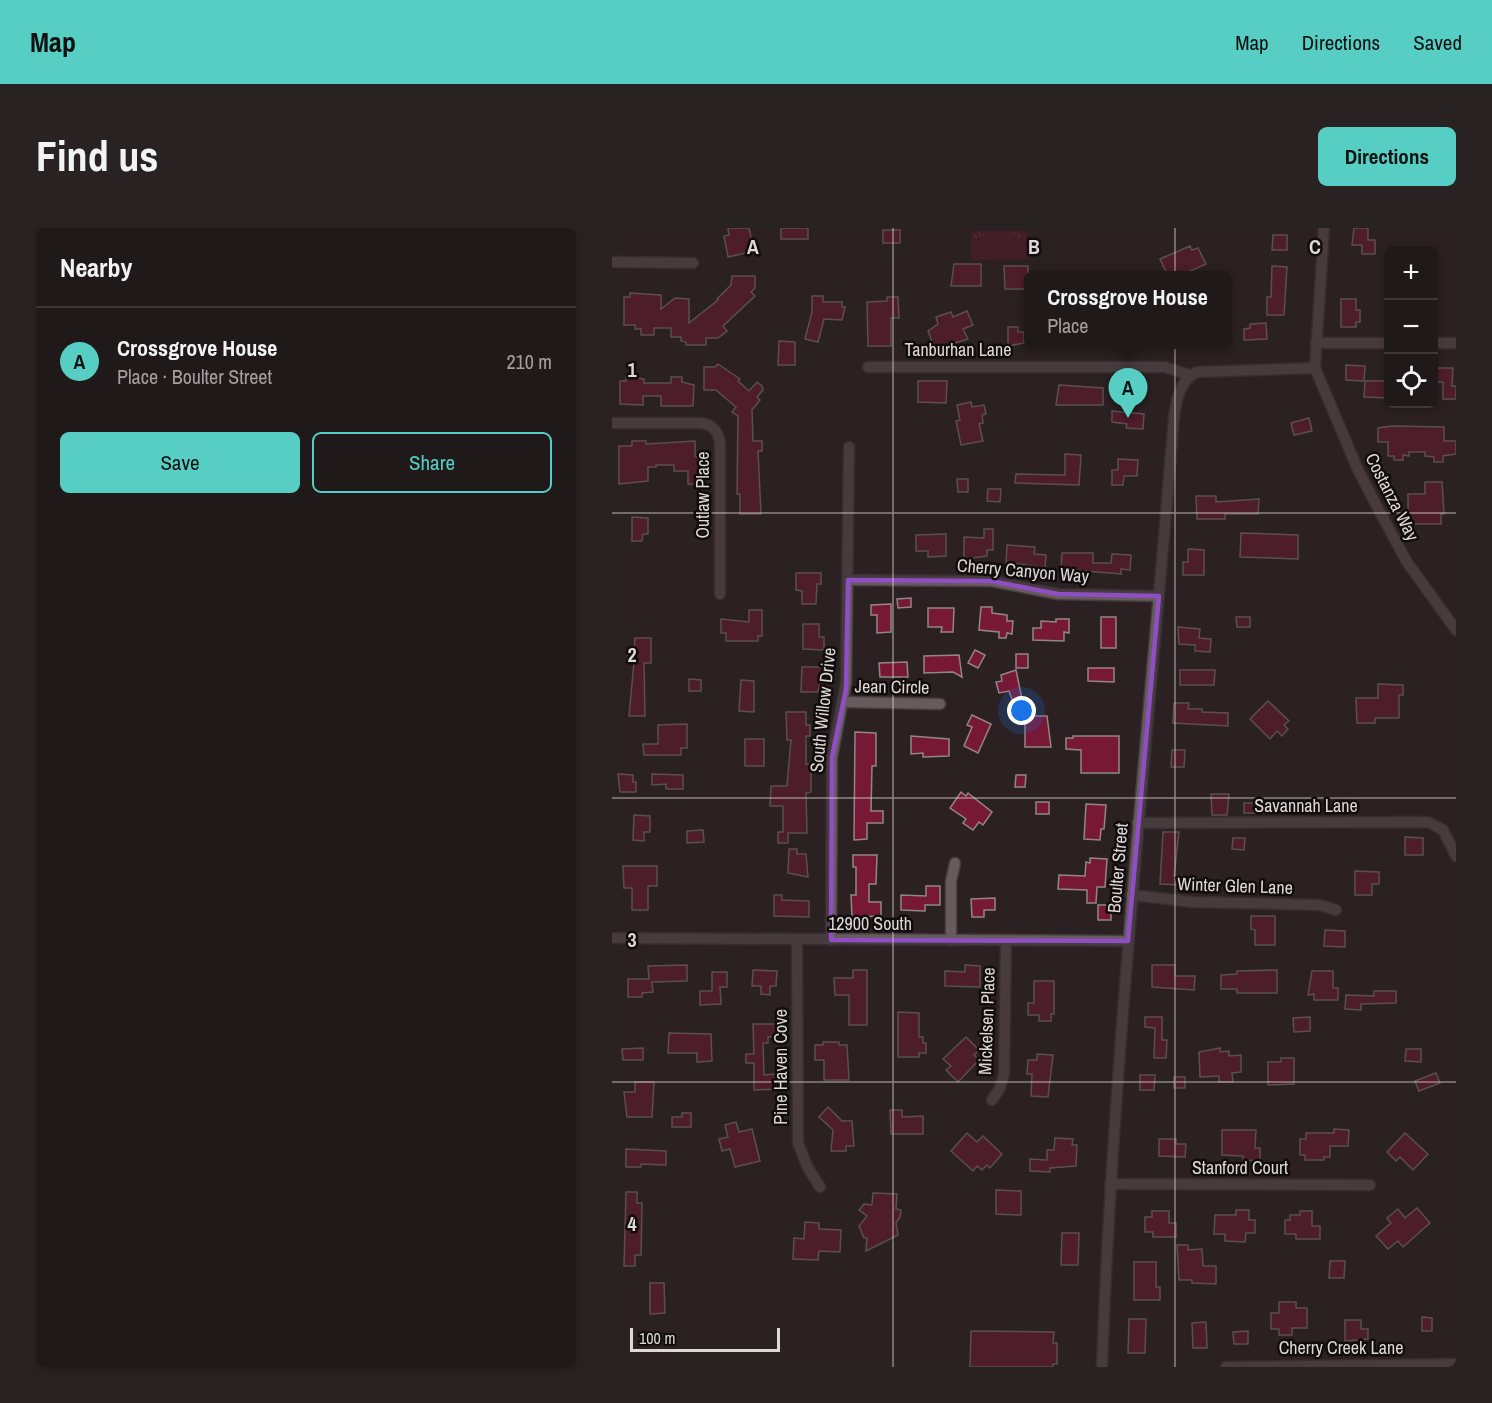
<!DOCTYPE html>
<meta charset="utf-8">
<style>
body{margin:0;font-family:"Archivo Narrow",sans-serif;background:#282223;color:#f1f3f6}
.controls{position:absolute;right:18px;top:18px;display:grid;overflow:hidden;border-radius:9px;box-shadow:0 3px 9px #0003}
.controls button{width:54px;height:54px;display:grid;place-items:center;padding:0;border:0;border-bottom:2px solid #3d3839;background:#20191a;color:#f1f3f6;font:30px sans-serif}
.scale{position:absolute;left:18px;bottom:15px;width:150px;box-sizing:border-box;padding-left:6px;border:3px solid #dfd8d9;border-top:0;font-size:16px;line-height:21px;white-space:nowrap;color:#dfd8d9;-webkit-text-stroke:4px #110c0d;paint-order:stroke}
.you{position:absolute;left:410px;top:483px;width:21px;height:21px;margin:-15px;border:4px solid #fff;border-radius:50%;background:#1a73e8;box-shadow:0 0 0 9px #1a73e833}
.badge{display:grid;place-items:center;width:39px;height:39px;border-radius:50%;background:#56cec4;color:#111;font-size:20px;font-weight:700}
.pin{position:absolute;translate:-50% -50px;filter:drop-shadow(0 2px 3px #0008)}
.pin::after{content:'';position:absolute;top:32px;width:21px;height:18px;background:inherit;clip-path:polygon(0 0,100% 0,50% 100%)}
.popup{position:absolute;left:412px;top:43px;width:207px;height:78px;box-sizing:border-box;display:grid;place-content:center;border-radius:9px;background:#20191a;filter:drop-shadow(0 2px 4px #0005);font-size:20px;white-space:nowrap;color:#a2a0a2}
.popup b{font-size:22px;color:#f1f3f6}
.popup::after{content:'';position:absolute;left:50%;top:100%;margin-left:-12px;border:12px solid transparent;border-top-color:#20191a}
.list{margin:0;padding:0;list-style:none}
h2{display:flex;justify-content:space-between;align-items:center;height:78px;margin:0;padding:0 24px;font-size:26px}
h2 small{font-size:20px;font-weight:400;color:#a2a0a2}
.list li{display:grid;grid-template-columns:39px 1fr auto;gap:18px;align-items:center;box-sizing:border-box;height:108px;padding:0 24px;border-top:2px solid #3d3839}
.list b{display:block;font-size:22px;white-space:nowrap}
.list p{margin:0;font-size:20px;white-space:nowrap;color:#a2a0a2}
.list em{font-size:20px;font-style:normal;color:#a2a0a2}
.actions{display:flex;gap:12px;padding:18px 24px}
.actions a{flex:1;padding:14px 0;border:2px solid #56cec4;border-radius:9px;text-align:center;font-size:21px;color:#56cec4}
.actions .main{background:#56cec4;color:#111}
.icon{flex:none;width:33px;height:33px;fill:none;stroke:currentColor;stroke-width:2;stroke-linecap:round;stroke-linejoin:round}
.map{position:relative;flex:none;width:844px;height:1139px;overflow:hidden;border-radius:9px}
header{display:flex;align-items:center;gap:36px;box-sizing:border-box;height:84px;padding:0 30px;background:#56cec4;color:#111}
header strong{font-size:28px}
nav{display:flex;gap:33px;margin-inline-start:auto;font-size:21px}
.intro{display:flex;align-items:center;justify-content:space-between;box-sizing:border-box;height:144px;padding:0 36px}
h1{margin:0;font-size:42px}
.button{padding:15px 27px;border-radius:9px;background:#56cec4;color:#111;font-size:21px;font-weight:700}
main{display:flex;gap:36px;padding:0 36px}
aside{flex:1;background:#20191a;border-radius:9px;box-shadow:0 3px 9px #0003}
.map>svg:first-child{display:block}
.park{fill:url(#park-tufts)}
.pitch{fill:#601b2e}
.building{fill:#771936;stroke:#938587;stroke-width:1.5}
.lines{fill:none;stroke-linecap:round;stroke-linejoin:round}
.minor-casing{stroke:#453c3d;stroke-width:13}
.minor{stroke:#685b5d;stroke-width:10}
.marked{fill:none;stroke:#8f4ec4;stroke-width:4.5;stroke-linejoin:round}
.grid{fill:none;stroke:#dfd8d9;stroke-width:1.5;stroke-opacity:0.55}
.labels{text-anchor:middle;stroke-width:5;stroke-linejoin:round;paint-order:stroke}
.street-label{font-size:18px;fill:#dfd8d9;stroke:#110c0d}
.grid-label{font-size:20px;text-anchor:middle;font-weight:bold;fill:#dfd8d9;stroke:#110c0d;stroke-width:5;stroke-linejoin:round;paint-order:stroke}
</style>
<header>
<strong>Map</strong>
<nav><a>Map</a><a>Directions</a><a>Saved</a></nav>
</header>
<div class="intro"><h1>Find us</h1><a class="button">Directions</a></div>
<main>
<aside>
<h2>Nearby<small></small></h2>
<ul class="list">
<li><span class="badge">A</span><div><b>Crossgrove House</b><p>Place · Boulter Street</p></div><em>210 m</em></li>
</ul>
<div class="actions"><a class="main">Save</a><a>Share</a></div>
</aside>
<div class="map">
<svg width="844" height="1139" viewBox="0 0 844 1139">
<defs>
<pattern id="park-tufts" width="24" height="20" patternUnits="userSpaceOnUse" patternTransform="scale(1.5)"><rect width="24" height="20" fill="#601b2e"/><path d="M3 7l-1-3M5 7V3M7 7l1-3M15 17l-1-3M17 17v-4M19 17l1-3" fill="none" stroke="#763b4c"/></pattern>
</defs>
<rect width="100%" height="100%" fill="#2b2123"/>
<polygon class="park" points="359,3 415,3 415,31 360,32"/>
<polygon class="pitch" points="405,7 405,27 374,25 374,27 365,27 365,8"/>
<g class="building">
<polygon points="116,0 137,0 142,23 116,29 112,8 117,7"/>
<rect x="169" y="0" width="27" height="11"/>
<polygon points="742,0 756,0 756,12 763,12 763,26 750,26 750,17 740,17"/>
<rect x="271" y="2" width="17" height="13"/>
<polygon points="661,7 675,7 675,22 660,22"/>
<polygon points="578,18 580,22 586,20 594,36 574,45 575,48 556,48 548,31"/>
<polygon points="342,36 369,36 369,58 339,58"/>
<polygon points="392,38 416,38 416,61 393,61"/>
<polygon points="660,38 675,39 672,87 655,87 655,69 659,69"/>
<polygon points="120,48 143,48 143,60 139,64 143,68 111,98 115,103 106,110 94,110 94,117 74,117 74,114 69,113 69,109 59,109 59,100 42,100 42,107 29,107 29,101 23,101 23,97 12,97 12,69 18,69 18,65 49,67 49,81 63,70 77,71 77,95 106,72 105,71 119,57"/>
<polygon points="200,68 211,68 211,74 230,74 230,79 233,79 230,92 212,91 206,114 193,111 200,84"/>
<polygon points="275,69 286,69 287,90 279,90 279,118 256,118 255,74 275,73"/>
<polygon points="729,71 744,71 744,82 748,82 748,94 744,94 744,99 729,99"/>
<polygon points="355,83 361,97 351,101 356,111 323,121 316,103 326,96 324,89 339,84 341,89"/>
<polygon points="654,95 655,111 632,112 632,101 638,100 638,96"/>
<polygon points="396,99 406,99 406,104 412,104 412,115 396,118"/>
<polygon points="167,113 183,114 183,137 166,137"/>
<polygon points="106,136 128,151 126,153 137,163 145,154 150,158 151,162 145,169 148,172 140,182 141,213 150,213 150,223 146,223 149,286 128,286 128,266 125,266 126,188 120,184 124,179 104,162 92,162 92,139 103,139"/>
<polygon points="734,137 753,138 752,153 734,152"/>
<polygon points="822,140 841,140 840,158 844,158 844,171 831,171 831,154 822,154"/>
<polygon points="14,149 32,151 32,155 59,155 59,149 70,149 70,154 82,157 81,178 49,178 49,168 31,168 31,177 8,176 8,153 14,153"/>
<polygon points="306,153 335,153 334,175 306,174"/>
<polygon points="753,153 777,153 777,170 752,169"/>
<polygon points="447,157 491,160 491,177 444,177"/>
<polygon points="359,174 360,179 372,177 374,186 370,187 371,195 367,196 371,213 349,217 344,193 348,192 345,177"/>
<polygon points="500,183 532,186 531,201 514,200 515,196 500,194"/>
<polygon points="697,190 700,203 682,207 679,195"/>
<polygon points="780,198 832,199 832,213 844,213 844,226 831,228 831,234 822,234 822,229 813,228 813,224 797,224 797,228 791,227 791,232 782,232 782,228 776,228 776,214 766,214 766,200"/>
<polygon points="20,213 34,213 34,216 83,213 83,228 90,232 90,256 76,256 76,243 62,243 62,237 44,237 44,239 36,239 36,253 7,256 7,218 20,218"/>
<polygon points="453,226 469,227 467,257 403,255 404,246 453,247"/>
<polygon points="506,231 526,232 525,248 512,248 511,257 500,257 500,242 506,242"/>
<polygon points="345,251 356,251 356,264 346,264"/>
<polygon points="813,254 830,254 832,286 829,286 829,296 796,296 796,266 813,266"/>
<polygon points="376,261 389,261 388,274 375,273"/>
<polygon points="584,268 604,268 604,274 647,271 646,286 613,286 613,291 585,291"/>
<polygon points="20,289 36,290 36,306 31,306 30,313 20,313"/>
<polygon points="372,301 381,301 381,322 375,322 375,328 352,331 352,309 372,310"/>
<polygon points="629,305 686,307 686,331 628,329"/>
<polygon points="334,306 334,328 316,329 316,323 304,323 304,307"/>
<polygon points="395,317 423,319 422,326 434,327 433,340 394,334"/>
<polygon points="576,321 592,322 592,347 571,347 571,334 576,334"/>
<polygon points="450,325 481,325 481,335 499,335 500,326 519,327 518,342 509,341 509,346 449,341"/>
<polygon points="184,345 209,345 209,356 205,356 204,376 190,376 190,363 184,362"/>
<polygon points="299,370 299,379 286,380 285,371"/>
<polygon points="279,376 279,404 265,405 265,387 259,387 259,377"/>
<polygon points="369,379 380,379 380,385 395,387 395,393 401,393 400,406 395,405 394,410 387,410 387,404 367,402"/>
<polygon points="316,380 342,380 341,404 329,404 330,399 316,399"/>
<polygon points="137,382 150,382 150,408 146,408 146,413 114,413 114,405 109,405 109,391 137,394"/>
<rect x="489" y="389" width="15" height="31"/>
<polygon points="624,389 638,389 638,399 625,399"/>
<polygon points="444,391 457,391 457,405 452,404 452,413 421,412 421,400 429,400 429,393 444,394"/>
<polygon points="191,396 207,396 207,409 212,409 212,422 191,421"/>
<polygon points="566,399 588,401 587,410 599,411 598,424 583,423 583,417 567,416"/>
<polygon points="23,410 39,410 39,435 32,435 33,488 17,488 22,434 15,434 16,422 22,422"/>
<polygon points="363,422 373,427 366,440 356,435"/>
<rect x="404" y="426" width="12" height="14"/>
<polygon points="347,427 350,449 341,444 312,445 312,428"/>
<polygon points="295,434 296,449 268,449 267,435"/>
<polygon points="190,439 211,439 211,458 207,458 206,464 189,464"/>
<polygon points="476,440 502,440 502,454 476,453"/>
<polygon points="404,442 410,471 401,474 397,463 387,465 384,454 390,453 389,447"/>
<polygon points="568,442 603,442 602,457 568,457"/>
<polygon points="77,451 89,452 89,463 77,463"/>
<polygon points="129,452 142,453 142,484 127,483"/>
<polygon points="766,456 791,457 791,467 787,467 787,490 763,490 763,495 745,495 744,470 766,470"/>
<polygon points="656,473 677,493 672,497 676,501 670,508 665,503 658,511 638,491"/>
<polygon points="562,475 577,475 576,481 590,481 590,484 616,485 616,498 561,495"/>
<polygon points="174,484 194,484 194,497 198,497 198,508 194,508 194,536 199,536 199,564 194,565 195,605 176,605 176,615 166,615 166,604 171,604 171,578 158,578 159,558 175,558 179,512 175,512"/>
<polygon points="360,487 379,496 366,525 352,518 360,499 355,497"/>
<polygon points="413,488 435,488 439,519 413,519"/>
<polygon points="75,496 75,520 69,520 69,527 32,527 31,516 46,516 46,497"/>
<polygon points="243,504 264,505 264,538 260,538 259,583 271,583 271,595 255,595 255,611 242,612"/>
<polygon points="299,508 337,511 337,528 311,529 311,525 299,526"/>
<polygon points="461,508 507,508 507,545 469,545 469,522 454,521 454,510 461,510"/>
<rect x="133" y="511" width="19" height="27"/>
<polygon points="560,522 573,522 572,539 559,539"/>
<polygon points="6,546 21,547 21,554 24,554 24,564 8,564"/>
<polygon points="40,546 71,547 71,561 54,561 54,556 40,557"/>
<polygon points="404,547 414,547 413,559 403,559"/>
<polygon points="349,564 354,568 356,565 380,584 371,597 367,594 361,602 351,595 354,591 338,580"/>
<polygon points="599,566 617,566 615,587 600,587"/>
<rect x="424" y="574" width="13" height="12"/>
<rect x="632" y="575" width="12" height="10"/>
<polygon points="474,576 494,577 492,601 489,601 488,612 472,611"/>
<polygon points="22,587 38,588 38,604 32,604 32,613 21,612"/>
<polygon points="91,602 92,614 75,615 75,603"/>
<polygon points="551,604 567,604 562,648 571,648 571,657 548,656"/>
<polygon points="793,609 811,610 811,627 793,627"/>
<polygon points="621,610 633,610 632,622 620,621"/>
<polygon points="177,621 185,621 185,626 194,626 196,649 176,645"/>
<polygon points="241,627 265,627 264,656 257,656 257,674 269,674 269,688 240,689 239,667 244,667 244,639 241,639"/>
<polygon points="478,630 495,631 493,659 485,659 484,675 475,675 475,662 446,661 447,647 473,648 474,634 478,635"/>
<polygon points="11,638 45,638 45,658 36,658 36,682 20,682 20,660 12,660"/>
<polygon points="743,643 767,644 767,656 760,656 760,667 743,667"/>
<polygon points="314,658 328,658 328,677 313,677 313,683 289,682 289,667 314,668"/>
<polygon points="162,667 170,667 170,672 197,673 197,689 162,688"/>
<polygon points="383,670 383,682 372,682 372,689 360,689 359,671"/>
<rect x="486" y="677" width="13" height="15"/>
<polygon points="639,688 663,688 663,717 643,717 643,702 639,701"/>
<polygon points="713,702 733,703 733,719 712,718"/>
<polygon points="75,737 75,753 40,754 41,764 30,765 30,769 16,769 16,751 37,751 36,738"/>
<polygon points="353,737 368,738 368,759 333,758 333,743 353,744"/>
<polygon points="540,737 563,737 563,748 583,748 582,762 540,759"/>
<polygon points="141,742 165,743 164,758 158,758 158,767 149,766 149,758 140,758"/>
<polygon points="241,742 255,742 255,797 237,797 237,767 223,767 222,750 241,750"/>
<polygon points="665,742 665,765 625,765 625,761 609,761 609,747 625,746 625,743"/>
<polygon points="700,743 721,743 721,760 726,760 726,772 702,772 702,766 696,767"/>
<polygon points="100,744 115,744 115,759 108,759 109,776 88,777 88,763 100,763"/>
<polygon points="422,753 442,753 442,786 439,786 439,793 427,793 427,787 416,787 416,775 422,775"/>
<polygon points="762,763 784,763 784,775 749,776 749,782 733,781 734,767 762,768"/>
<polygon points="286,784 307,785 307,809 311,809 311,815 314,815 314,825 307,825 307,829 286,829"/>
<polygon points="533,789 550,789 550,812 555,812 554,830 542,830 543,800 533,799"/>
<polygon points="698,789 698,803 682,804 681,790"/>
<polygon points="141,796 164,796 164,809 156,809 156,815 151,815 152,847 164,846 165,861 142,862 142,835 134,835 134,826 142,826"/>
<polygon points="57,805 99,806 100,833 85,834 85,825 56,825"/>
<polygon points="354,809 367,822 362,827 367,832 346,854 334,842 339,838 331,831"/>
<polygon points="211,814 227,814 227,817 235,817 237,852 212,852 212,832 203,832 203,817 211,817"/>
<polygon points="31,820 31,832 11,832 10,821"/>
<polygon points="608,820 608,824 617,823 617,828 629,827 629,844 620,845 621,854 607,854 607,848 588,849 587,824"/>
<polygon points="794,821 809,821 809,834 793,833"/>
<polygon points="425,826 441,827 436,869 419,868 420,846 415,846 416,832 425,832"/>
<polygon points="669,830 682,830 682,856 656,857 656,834 669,834"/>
<polygon points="824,845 828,855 807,863 803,853"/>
<polygon points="528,847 543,847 542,862 528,862"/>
<rect x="562" y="849" width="11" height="11"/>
<polygon points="23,854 42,854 40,889 15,889 12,864 23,864"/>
<polygon points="216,879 230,893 240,893 242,918 234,918 234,923 219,923 221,902 207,889"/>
<polygon points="278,882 290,882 290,889 311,888 311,906 279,906"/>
<polygon points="70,885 79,885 79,899 60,899 60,889 70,889"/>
<polygon points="124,894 127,904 140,901 148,933 123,939 118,921 110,923 107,911 116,909 113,897"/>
<polygon points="722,901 737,902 736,918 718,918 718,929 712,929 712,932 693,932 693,927 688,927 688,911 694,911 694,905 722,905"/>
<polygon points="610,902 644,902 643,920 648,920 648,933 631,932 631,928 610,927"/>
<polygon points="355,905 365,914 371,908 390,926 378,940 375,937 370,942 365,938 361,943 339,923"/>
<polygon points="793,905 816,926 801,942 788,929 784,933 775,924"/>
<polygon points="443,910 461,911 460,917 465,917 464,938 438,940 438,944 418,943 418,931 435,932 435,922 442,922"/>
<polygon points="547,911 564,911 564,916 574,916 573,929 547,928"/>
<polygon points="14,921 54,923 54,937 29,936 29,939 14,939"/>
<polygon points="384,962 409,963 409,987 384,986"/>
<polygon points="14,964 25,964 25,975 30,975 29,1027 23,1027 23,1038 12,1038"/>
<polygon points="261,965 285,966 284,981 289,982 288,989 284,995 286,1007 254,1023 255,1010 252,1010 247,998 255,988 247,982 252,976 260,977"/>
<polygon points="805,980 818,995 791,1019 786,1013 776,1021 764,1008 779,995 775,990 786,981 793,990"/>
<polygon points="624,982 637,982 637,992 643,992 643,1005 634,1005 633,1014 613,1013 613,1006 602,1006 603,987 624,987"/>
<polygon points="540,983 557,983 557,995 564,995 564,1009 541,1009 541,1004 533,1004 533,989 540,989"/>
<polygon points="688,983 700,983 700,998 708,998 708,1011 684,1011 684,1006 673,1006 673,992 678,992 678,987 688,987"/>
<polygon points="193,994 207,995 207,1001 229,1002 228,1024 207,1023 206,1032 181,1031 182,1010 192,1011"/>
<polygon points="450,1005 467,1005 466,1037 449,1037"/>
<polygon points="565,1017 576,1017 576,1022 590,1021 591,1038 604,1038 604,1056 580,1055 580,1052 567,1052"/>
<polygon points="718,1033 733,1033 732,1050 717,1050"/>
<polygon points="522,1034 544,1034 544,1059 548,1059 548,1072 522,1072"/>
<polygon points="38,1055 52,1055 53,1085 38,1086"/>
<polygon points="667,1074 684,1074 684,1080 695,1080 695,1100 680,1100 680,1107 667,1107 667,1101 659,1101 659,1085 667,1085"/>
<polygon points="810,1089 820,1090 820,1103 810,1103"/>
<polygon points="517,1091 534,1091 533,1125 516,1125"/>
<polygon points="733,1092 749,1092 749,1101 756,1101 756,1111 733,1113"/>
<polygon points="594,1094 595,1120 581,1120 580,1095"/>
<polygon points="359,1103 442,1104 441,1115 445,1115 445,1136 441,1136 441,1139 358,1139"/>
<polygon points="636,1103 636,1116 622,1116 621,1104"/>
</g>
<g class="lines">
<g class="minor-casing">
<g id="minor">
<polyline points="712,0 703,140 746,242 770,288 795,334 844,402"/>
<polyline points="0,34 81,35"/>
<polyline points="704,115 776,115"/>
<polyline points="822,115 844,115"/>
<polyline points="256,139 553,139 577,147"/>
<path d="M0,195H88C101,196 107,205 108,216V366"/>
<polyline points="236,352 379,353 446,366 547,368"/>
<polyline points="231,474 328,476"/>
<polyline points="526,595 816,594 831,602 844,628"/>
<polyline points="520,667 581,674 708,677 724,682"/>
<polyline points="0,710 516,713"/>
<polyline points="185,712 186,915 196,940 208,959"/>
<polyline points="219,712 220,529 234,454 237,219"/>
<polyline points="339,713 339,653 343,635"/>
<polyline points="380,872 388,860 392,846 394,713"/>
<polyline points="498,956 758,957"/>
<path d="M490,1139C501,833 534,530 559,225C562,199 559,156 585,144L703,140"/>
<polyline points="614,1139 844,1136"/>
</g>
</g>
<use href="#minor" class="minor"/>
</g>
<path d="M0 0H844V1139H0ZM236,352L379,353L446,366L547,368L516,713L219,712L220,529L234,461Z" fill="#2b2123" fill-opacity=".55" fill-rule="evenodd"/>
<path class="marked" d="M236,352L379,353L446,366L547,368L516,713L219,712L220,529L234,461Z"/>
<path class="grid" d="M281,0V1139M563,0V1139M0,285H844M0,570H844M0,854H844"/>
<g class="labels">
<g class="street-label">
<text x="346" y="128">Tanburhan Lane</text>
<text transform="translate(91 267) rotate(-90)" y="6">Outlaw Place</text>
<text transform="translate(780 269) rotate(63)" y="6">Costanza Way</text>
<text transform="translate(411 343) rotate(5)" y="6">Cherry Canyon Way</text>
<text transform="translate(280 459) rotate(1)" y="6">Jean Circle</text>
<text transform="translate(211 482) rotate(-84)" y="6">South Willow Drive</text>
<text x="694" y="584">Savannah Lane</text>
<text transform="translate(506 640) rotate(-85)" y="6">Boulter Street</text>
<text transform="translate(623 658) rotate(2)" y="6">Winter Glen Lane</text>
<text x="258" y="702">12900 South</text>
<text transform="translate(375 793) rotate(-88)" y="6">Mickelsen Place</text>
<text transform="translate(169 839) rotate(-90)" y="6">Pine Haven Cove</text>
<text x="628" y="946">Stanford Court</text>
<text x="729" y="1126">Cherry Creek Lane</text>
</g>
</g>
<g class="grid-label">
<text x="141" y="26">A</text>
<text x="422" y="26">B</text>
<text x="703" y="26">C</text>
<text x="20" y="149">1</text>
<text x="20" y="434">2</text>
<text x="20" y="719">3</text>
<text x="20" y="1003">4</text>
</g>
</svg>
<div class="controls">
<button>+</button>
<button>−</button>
<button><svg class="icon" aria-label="locate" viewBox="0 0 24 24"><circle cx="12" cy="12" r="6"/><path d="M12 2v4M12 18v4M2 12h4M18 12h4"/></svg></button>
</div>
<div class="scale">100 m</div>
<div class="you"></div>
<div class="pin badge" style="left:516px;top:190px">A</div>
<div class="popup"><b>Crossgrove House</b>Place</div>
</div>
</main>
